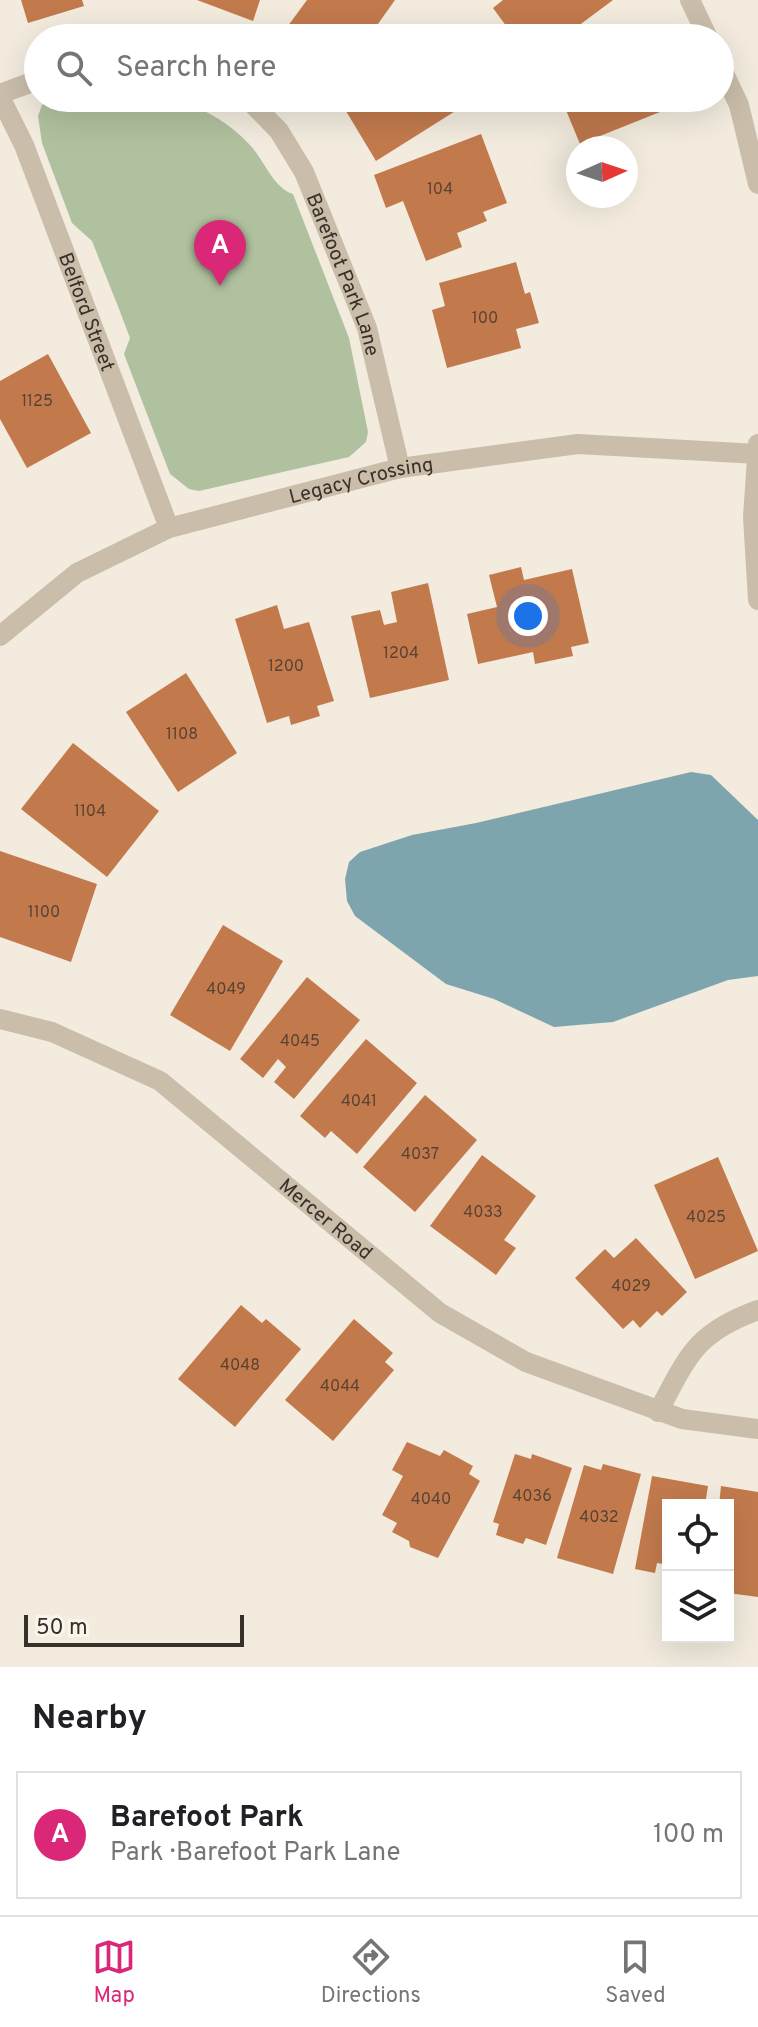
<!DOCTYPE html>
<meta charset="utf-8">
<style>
body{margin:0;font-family:Overpass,sans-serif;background:#f6f6f6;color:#202124}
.controls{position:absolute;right:24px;bottom:24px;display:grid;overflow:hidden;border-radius:0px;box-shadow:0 8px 32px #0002}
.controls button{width:72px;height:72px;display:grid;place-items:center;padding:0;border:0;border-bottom:2px solid #e0e0e0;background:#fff;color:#202124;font:40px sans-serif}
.compass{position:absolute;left:566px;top:136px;width:72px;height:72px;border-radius:50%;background:#fff;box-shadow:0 8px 32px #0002;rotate:87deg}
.scale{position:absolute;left:24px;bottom:20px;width:220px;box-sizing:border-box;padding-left:8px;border:4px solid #38302a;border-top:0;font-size:22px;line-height:28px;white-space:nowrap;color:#38302a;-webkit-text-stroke:6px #f9f5eb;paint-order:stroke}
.you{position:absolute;left:528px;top:616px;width:28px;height:28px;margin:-20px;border:6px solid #fff;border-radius:50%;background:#1a73e8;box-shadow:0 0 0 12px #1a73e833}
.badge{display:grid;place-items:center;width:52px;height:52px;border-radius:50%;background:#db2777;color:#fff;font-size:26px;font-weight:700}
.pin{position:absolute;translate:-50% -66px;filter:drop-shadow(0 2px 4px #0008)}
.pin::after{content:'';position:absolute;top:42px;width:28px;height:24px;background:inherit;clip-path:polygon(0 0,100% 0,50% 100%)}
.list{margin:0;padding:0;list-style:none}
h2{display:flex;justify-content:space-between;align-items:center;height:104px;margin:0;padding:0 32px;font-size:34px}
h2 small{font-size:26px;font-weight:400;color:#757577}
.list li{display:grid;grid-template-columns:52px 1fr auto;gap:24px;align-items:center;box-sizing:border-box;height:128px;margin:0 16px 16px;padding:0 16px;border:2px solid #e0e0e0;border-radius:0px}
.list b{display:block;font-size:30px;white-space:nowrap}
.list p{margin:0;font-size:26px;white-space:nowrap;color:#757577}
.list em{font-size:26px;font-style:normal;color:#757577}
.icon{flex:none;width:44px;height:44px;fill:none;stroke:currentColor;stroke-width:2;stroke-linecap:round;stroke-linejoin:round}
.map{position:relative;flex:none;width:758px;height:1667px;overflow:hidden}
.search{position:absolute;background:#fff;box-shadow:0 8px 32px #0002;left:24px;right:24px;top:24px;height:88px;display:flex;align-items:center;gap:20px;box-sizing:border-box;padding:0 28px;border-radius:44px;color:#757577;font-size:30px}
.sheet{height:248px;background:#fff}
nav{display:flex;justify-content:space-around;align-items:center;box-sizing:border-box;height:112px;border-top:2px solid #e0e0e0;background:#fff;font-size:22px;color:#757577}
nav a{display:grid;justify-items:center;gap:4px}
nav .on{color:#db2777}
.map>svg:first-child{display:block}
.green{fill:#b0c19f}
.water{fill:#7ea5ae}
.building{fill:#c27a4d}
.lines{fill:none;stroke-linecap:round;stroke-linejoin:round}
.street{stroke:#cabdaa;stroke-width:20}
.labels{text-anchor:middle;stroke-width:8;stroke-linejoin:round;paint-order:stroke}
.number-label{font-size:16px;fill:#5a4233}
.street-label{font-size:20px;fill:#38302a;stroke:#f9f5eb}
</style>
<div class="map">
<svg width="758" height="1667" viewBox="0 0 758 1667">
<rect width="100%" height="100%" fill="#f2ebde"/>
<path class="green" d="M50,98C128,98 190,83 249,144C264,159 273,188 293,194L349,338L368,432L366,442L349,457L199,491L189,489L170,474L124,354L130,338L119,309L92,241L72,223L42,143L38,116L42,105Z"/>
<polygon class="water" points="691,772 711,775 758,820 758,976 728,980 613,1022 554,1027 494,999 446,984 355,916 347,901 345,879 349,862 360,852 412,835 476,823"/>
<g class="building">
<polygon points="21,0 82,0 84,6 28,23"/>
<polygon points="197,0 260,0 253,21"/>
<polygon points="307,0 395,0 368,38 288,38 282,34"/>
<polygon points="503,0 613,0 562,38 515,38 493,8"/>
<polygon points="345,98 449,98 457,110 376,161 340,101"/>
<polygon points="561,98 667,98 670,108 580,144"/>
<polygon points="481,134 507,203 483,212 487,221 457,233 462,247 426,261 403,201 386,208 374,175"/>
<polygon points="516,262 525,294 530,292 539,323 516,329 521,348 447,368 432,310 445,306 439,283"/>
<polygon points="48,354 91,433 27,468 0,419 0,381"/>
<polygon points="521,567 524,580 572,569 589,643 571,647 573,656 535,664 533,652 478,664 467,614 497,607 489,575"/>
<polygon points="428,583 449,680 370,698 351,616 380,610 384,625 397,622 391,592"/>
<polygon points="277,605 284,629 309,622 334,701 317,706 320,716 291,725 289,716 267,723 235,619"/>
<polygon points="186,673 237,753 178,792 126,712"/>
<polygon points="73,743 159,811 107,877 21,809"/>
<polygon points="0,851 97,884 71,962 0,937"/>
<polygon points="223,925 283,961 230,1051 170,1015"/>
<polygon points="307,977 360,1020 294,1099 274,1082 286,1067 278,1059 263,1078 240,1059"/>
<polygon points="366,1039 417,1083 357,1154 331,1131 325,1138 300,1116"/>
<polygon points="425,1095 477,1140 415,1212 363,1167"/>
<polygon points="482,1155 536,1196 504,1240 516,1248 496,1275 430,1226"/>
<polygon points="718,1157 758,1251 695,1279 654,1185"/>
<polygon points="636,1238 687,1292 662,1316 657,1311 640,1328 633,1320 623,1329 575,1278 605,1249 614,1258"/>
<polygon points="241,1305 262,1323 266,1319 301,1349 235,1427 178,1379"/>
<polygon points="354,1319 393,1353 385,1362 394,1370 333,1441 285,1400"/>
<polygon points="407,1442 440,1456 444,1450 473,1466 469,1474 480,1481 438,1558 410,1547 409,1541 392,1532 397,1523 382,1515 403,1476 392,1470"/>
<polygon points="515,1454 531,1459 532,1454 572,1468 546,1545 526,1538 523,1544 496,1535 499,1524 493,1522"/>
<polygon points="603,1464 641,1474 613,1574 557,1558 584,1465 601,1470"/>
<polygon points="652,1476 708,1486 705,1505 668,1505 668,1565 657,1563 655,1573 635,1569"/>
<polygon points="721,1486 758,1492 758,1597 728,1593 728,1505 719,1505"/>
</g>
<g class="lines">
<g class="street">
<polyline points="690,0 708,38"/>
<polyline points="720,65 739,105 758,184"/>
<polyline points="0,94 38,80"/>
<path id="s1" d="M0,97L24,145L169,528"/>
<path id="s2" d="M247,98L279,131L304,172L367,328L400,468"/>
<polyline points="758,444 753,517 758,600"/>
<path id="s3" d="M0,636L77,573L169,528L400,468L578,444L758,454"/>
<path id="s4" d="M0,1019L52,1032L160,1081L440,1313L526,1362L682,1419L758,1429"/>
<path d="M658,1412C688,1356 695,1333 758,1310"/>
</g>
</g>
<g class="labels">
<g class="number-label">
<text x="440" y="194">104</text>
<text x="485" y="323">100</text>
<text x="37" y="406">1125</text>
<text x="401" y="658">1204</text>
<text x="286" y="671">1200</text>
<text x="182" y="739">1108</text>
<text x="90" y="816">1104</text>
<text x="44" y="917">1100</text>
<text x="226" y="994">4049</text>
<text x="300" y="1046">4045</text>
<text x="359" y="1106">4041</text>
<text x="420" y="1159">4037</text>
<text x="483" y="1217">4033</text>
<text x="706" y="1222">4025</text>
<text x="631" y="1291">4029</text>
<text x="240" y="1370">4048</text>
<text x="340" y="1391">4044</text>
<text x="532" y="1501">4036</text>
<text x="431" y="1504">4040</text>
<text x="599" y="1522">4032</text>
</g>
<g class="street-label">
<text dy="7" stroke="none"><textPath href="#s2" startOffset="204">Barefoot Park Lane</textPath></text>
<text dy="7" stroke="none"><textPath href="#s1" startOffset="232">Belford Street</textPath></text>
<text dy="7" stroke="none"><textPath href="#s3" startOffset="400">Legacy Crossing</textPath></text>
<text dy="7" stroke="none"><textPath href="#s4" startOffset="388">Mercer Road</textPath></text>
</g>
</g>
</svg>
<div class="controls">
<button><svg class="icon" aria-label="locate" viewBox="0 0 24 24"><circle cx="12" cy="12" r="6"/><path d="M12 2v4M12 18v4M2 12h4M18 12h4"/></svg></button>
<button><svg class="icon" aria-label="layers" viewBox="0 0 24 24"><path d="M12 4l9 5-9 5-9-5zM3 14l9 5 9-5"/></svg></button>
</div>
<svg class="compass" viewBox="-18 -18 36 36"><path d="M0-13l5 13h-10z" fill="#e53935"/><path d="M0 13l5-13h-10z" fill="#757577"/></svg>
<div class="scale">50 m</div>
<div class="you"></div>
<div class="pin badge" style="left:220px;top:286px">A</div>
<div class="search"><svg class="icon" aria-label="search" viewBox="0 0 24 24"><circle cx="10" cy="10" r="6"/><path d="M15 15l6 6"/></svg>Search here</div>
</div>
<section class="sheet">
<h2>Nearby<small></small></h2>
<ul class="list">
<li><span class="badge">A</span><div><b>Barefoot Park</b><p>Park · Barefoot Park Lane</p></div><em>100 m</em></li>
</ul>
</section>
<nav>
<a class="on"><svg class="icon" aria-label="map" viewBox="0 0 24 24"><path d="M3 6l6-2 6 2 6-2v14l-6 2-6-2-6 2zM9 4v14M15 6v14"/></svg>Map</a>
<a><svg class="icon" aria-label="directions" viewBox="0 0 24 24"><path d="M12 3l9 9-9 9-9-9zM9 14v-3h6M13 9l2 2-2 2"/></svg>Directions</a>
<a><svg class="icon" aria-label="saved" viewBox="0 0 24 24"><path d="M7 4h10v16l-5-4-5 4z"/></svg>Saved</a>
</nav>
